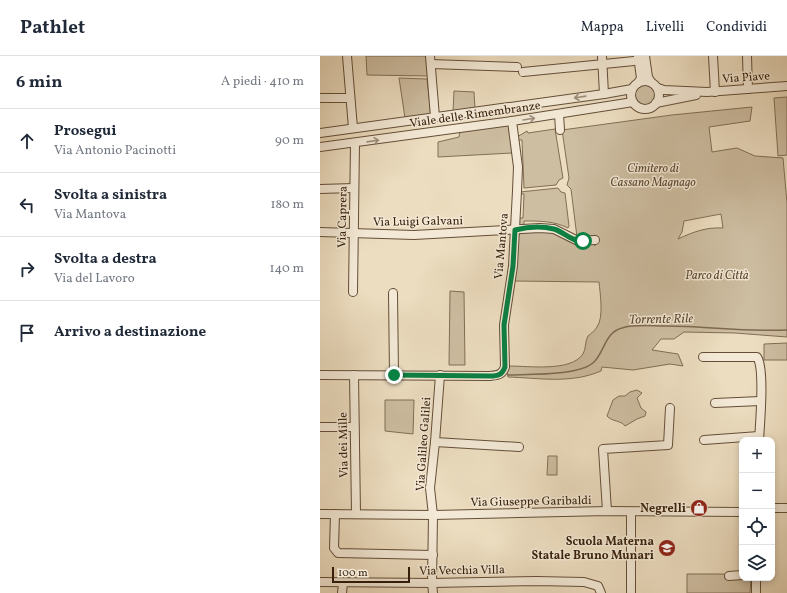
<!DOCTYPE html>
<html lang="it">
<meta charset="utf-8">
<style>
body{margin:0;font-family:Vollkorn,serif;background:#f6f6f7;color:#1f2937}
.controls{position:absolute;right:12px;bottom:12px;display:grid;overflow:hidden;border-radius:8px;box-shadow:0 2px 6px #0003}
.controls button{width:36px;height:36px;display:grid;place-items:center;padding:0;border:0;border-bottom:1px solid #e0e1e3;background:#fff;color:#1f2937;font:20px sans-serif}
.scale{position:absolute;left:12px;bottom:10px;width:78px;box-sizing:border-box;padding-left:4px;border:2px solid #371f0b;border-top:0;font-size:11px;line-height:14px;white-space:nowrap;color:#371f0b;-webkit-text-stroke:3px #f3e9d6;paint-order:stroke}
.stop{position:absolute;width:12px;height:12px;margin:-9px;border:3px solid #0b8043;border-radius:50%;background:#fff}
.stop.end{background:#0b8043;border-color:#fff;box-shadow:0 1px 4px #0008}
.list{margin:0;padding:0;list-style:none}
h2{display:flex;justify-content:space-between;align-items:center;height:52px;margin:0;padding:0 16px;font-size:17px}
h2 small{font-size:13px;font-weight:400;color:#747a83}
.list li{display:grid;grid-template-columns:26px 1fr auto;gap:12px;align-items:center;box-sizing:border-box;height:64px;padding:0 16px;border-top:1px solid #e0e1e3}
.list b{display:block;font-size:15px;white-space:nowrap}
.list p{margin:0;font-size:13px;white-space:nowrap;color:#747a83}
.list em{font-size:13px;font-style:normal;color:#747a83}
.icon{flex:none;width:22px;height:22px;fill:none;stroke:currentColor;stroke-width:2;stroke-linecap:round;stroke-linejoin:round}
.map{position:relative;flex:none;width:467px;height:537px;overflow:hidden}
header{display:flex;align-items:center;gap:24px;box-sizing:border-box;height:56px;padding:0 20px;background:#fff;border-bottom:1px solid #e0e1e3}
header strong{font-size:19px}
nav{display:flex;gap:22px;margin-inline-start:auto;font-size:14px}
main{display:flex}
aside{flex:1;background:#fff}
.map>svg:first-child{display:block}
.green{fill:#cdbda1;stroke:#826e56;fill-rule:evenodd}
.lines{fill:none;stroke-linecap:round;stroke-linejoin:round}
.stream{stroke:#7e6a52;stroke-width:1.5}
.minor-casing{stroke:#644e38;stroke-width:10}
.minor{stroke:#f3e9d6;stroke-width:8}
.oneway{stroke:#9e8e7b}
.route{stroke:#0b8043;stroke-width:5}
.labels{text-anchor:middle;stroke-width:3;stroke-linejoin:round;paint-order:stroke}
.street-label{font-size:12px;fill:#371f0b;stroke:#f3e9d6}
.park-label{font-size:12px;font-style:italic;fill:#5c4630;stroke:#f3e9d6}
.poi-label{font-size:12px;font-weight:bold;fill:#371f0b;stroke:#f3e9d6;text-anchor:end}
.water-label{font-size:13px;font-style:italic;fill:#614b35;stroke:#f3e9d6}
</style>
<header>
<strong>Pathlet</strong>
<nav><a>Mappa</a><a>Livelli</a><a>Condividi</a></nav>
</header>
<main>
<aside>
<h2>6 min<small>A piedi · 410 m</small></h2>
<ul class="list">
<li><svg class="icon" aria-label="ahead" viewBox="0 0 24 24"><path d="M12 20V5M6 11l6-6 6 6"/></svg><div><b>Prosegui</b><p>Via Antonio Pacinotti</p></div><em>90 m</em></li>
<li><svg class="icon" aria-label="left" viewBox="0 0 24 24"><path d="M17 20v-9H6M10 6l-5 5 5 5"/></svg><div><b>Svolta a sinistra</b><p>Via Mantova</p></div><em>180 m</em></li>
<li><svg class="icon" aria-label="right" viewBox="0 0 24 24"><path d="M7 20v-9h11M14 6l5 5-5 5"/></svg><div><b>Svolta a destra</b><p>Via del Lavoro</p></div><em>140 m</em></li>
<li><svg class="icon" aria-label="arrive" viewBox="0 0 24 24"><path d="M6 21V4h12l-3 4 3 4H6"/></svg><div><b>Arrivo a destinazione</b></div></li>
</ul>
</aside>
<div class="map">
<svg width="467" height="537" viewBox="0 0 467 537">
<rect width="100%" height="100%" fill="#ecddc0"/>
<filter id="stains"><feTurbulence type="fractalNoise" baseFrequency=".005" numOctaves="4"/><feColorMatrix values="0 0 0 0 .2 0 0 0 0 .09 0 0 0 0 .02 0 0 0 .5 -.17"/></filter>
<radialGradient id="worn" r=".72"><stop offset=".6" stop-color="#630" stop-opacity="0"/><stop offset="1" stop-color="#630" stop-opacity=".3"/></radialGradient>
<g class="green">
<polygon points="46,0 107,0 108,20 47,19"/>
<polygon points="79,22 107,23 111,58 85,62"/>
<circle cx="325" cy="39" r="10"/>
<polygon points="134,35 154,36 155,53 133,56"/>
<polygon points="467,41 467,99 458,100 454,42"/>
<path d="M432,51L430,65L389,71L392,96L417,92L435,100L463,102L467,147V281L415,277L364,276L354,283H341L332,294L358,298L363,310L350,308L313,314L282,311L281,315C251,328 219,322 188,321L187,316L189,310C209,310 251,316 263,298C266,293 265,285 268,280C271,277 275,275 277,271C284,262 280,236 279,226L194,225L199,178L201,176H228L235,178L250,186L262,190L273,188L275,190L273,180L257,181L251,133L247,129L249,122L242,74L352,59ZM401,158L403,172C386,171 373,176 358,183L362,176L364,165Z"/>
<polygon points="187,69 190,73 192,97 118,101 118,86 139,81 140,75"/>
<polygon points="235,73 243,122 239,124 236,129 204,132 202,84 198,84 197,81 207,75 208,77"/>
<path d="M238,132L241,136L245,137L249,170L248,172C234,165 220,165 204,165V170L199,169L198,162H203L204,138H200V136Z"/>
<polygon points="130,235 144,236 145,309 129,309"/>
<polygon points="467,287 467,304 444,304 444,288"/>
<path d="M317,334L322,337L317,342L321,352L326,356L325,360L317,363L305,370C301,364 292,366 287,360L293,344L299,340H305L310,336Z"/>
<polygon points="65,344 94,344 93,378 65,375"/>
<polygon points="228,400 237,400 237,419 227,419"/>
<polygon points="367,518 422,518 422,522 431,522 430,537 367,537"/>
</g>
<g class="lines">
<path class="stream" d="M188,319C208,318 260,320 274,306C284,297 285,276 302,272C315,268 332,270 345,270C385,270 426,276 467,274"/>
<g class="minor-casing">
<g id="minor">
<polyline points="27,0 33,72"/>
<polyline points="110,0 115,61"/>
<polyline points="282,0 284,38"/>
<polyline points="325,0 328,21 331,26"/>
<polyline points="393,0 395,36"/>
<polyline points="427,0 428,33"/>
<polyline points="111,8 197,11"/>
<polyline points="203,16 314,5"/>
<circle cx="325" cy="39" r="14"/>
<polyline points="318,27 321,22 318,0"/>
<polyline points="338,32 344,34 387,36 467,30"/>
<polyline points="0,42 30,42"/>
<polyline points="336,47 376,39"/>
<polyline points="239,58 240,74"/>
<polyline points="0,77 284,38 312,33"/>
<polyline points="0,91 192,65 313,46"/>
<polyline points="0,133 34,132"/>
<polyline points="0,176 94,179 220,172 234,173 258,185 275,184"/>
<polyline points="33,236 35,87"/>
<polyline points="73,237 74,319"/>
<path d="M383,301H437C445,312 440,368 439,384"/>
<path d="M0,319L170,320C178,319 182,319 185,311L184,269L193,210L197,135L198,111L192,65"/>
<polyline points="34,319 36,458"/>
<polyline points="395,347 440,345"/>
<polyline points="0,371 34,371"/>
<polyline points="384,384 439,380"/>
<polyline points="115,386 199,391"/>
<polyline points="452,452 467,452"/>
<polyline points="287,455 283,393 348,389 350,352"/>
<polyline points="0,458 113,459 287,455 422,456"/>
<polyline points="15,458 14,492 18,497 113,499"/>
<polyline points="409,520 422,519"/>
<polyline points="0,526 112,527 216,525 264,526 278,530 281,537"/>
<polyline points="22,537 23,527"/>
<polyline points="113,537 112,527 113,459 110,432 115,386 120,319"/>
<polyline points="311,537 311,456"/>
<polyline points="436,537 436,522"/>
</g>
</g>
<use href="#minor" class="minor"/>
</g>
<defs><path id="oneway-shaft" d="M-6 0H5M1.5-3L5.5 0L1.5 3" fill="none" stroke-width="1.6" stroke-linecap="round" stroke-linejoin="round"/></defs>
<g class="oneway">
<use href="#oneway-shaft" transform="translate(260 41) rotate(172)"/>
<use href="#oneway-shaft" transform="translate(209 63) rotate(-9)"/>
<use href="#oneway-shaft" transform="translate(53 85) rotate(-8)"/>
</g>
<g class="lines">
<path class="route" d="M74,319L170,320C178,320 182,319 185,311L184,269L193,210L195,174C207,171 222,170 234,173C244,176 252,186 263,185"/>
</g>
<defs>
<g id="shop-disc" transform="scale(0.9)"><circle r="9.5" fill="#8f2418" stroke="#f3e9d6"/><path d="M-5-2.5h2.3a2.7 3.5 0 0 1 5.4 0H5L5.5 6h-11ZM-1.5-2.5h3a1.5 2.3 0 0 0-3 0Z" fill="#fff"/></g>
<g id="school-disc" transform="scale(0.9)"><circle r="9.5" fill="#8f2418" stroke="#f3e9d6"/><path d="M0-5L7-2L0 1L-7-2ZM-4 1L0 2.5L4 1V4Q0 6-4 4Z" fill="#fff"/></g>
</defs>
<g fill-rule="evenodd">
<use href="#shop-disc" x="379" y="452"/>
<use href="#school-disc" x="347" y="492"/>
</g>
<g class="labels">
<g class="street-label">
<text transform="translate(426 21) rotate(-4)" y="4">Via Piave</text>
<text transform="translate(155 58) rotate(-8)" y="4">Viale delle Rimembranze</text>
<text transform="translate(22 161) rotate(-89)" y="4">Via Caprera</text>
<text transform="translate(98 165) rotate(-1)" y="4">Via Luigi Galvani</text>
<text transform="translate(181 190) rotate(-85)" y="4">Via Mantova</text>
<text transform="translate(103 388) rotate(-86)" y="4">Via Galileo Galilei</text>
<text transform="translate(23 389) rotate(-91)" y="4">Via dei Mille</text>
<text transform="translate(211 445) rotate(-1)" y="4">Via Giuseppe Garibaldi</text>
<text transform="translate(142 514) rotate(-1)" y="4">Via Vecchia Villa</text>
</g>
<g class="park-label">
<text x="333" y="116">Cimitero di<tspan x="333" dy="14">Cassano Magnago</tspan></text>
<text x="397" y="223">Parco di Città</text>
</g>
<g class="poi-label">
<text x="366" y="456">Negrelli</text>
<text x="334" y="489">Scuola Materna<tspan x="334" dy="14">Statale Bruno Munari</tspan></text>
</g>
<g class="water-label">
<text transform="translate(341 262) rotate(-1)" y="5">Torrente Rile</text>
</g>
</g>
<rect width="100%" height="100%" filter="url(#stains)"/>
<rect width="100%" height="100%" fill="url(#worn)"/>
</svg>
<div class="controls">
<button>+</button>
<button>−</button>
<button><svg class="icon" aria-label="locate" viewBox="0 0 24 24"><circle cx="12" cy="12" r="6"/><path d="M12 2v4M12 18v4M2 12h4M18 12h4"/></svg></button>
<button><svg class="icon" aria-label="layers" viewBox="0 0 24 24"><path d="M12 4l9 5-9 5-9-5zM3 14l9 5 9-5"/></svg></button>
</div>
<div class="scale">100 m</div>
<div class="stop" style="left:263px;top:185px"></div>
<div class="stop end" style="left:74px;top:319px"></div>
</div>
</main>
